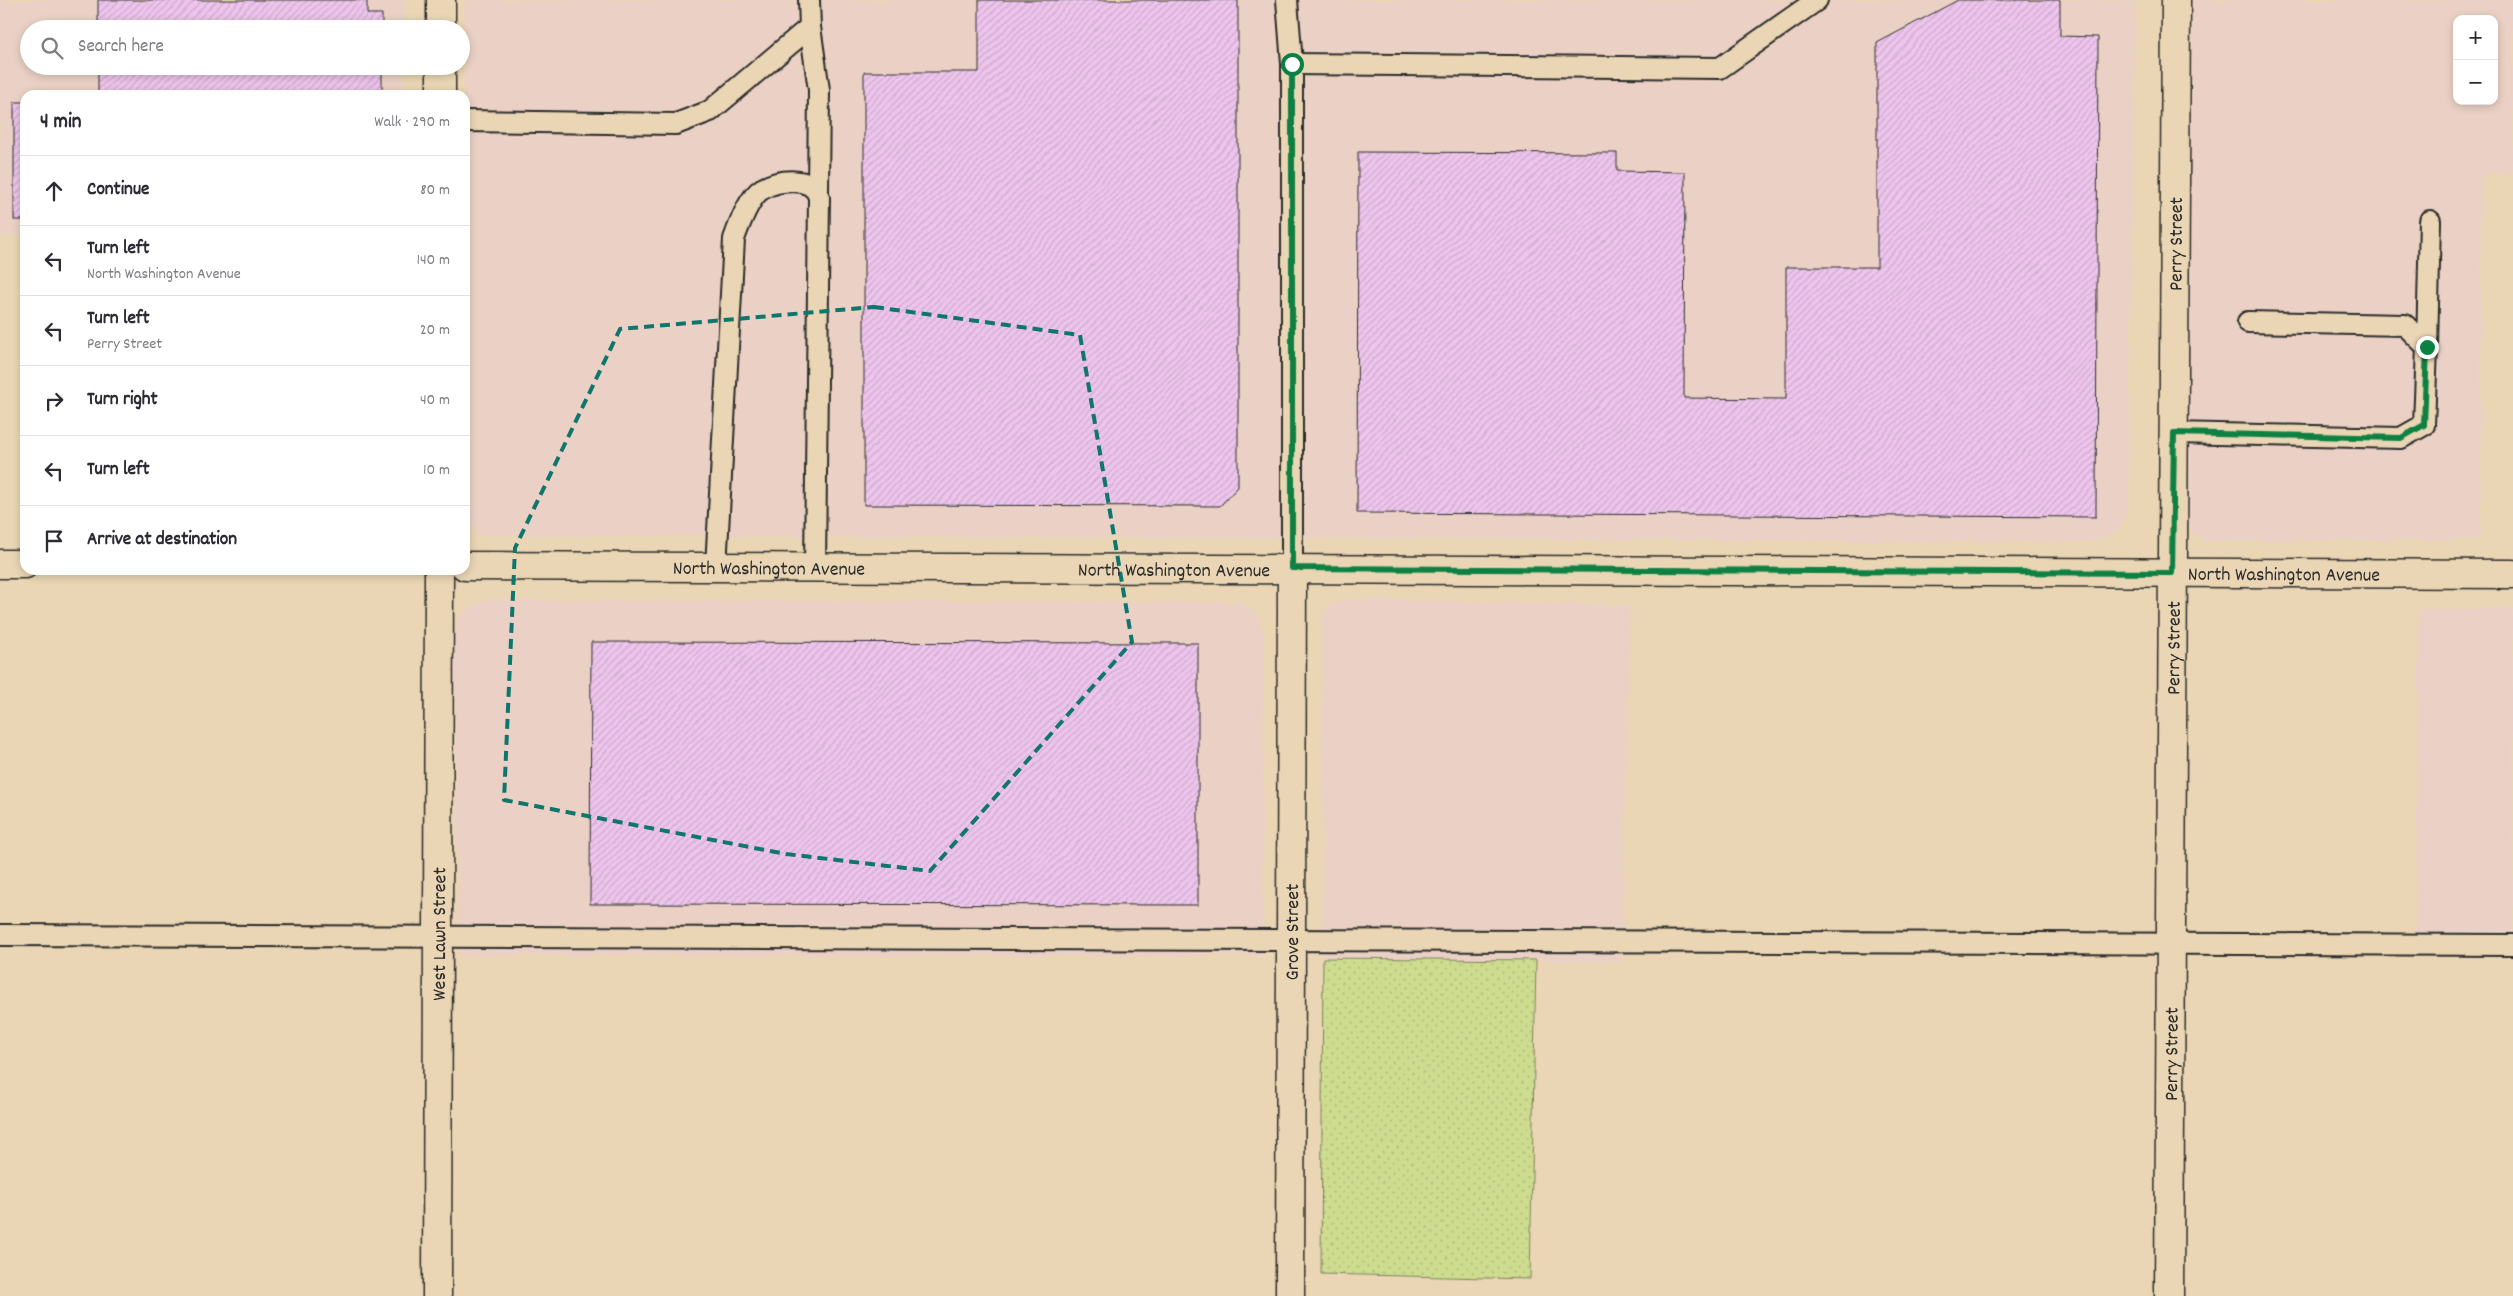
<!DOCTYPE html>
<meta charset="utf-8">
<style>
body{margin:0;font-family:Dekko,sans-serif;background:#f7f7f7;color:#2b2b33}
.controls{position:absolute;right:15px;top:15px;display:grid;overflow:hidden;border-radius:10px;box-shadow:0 2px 8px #0003}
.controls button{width:45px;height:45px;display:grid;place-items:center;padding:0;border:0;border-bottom:1px solid #e1e1e2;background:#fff;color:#2b2b33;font:25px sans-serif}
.stop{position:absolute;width:15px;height:15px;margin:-11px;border:4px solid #0b8043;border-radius:50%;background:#fff}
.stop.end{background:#0b8043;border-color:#fff;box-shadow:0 1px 5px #0008}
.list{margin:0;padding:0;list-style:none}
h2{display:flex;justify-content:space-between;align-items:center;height:65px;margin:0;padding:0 20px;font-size:21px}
h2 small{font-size:16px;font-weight:400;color:#7c7c81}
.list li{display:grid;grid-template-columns:32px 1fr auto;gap:15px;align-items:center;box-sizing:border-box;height:70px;padding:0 20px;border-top:1px solid #e1e1e2}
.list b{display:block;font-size:19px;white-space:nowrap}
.list p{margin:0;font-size:16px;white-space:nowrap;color:#7c7c81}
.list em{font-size:16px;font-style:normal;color:#7c7c81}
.icon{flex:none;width:28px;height:28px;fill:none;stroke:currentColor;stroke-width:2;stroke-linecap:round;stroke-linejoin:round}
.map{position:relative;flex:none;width:2513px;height:1296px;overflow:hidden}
.search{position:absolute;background:#fff;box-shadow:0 2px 8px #0003;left:20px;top:20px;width:450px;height:55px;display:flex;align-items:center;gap:12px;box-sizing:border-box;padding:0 18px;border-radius:28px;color:#7c7c81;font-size:19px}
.panel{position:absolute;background:#fff;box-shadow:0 2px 8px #0003;left:20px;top:90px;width:450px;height:485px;border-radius:15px}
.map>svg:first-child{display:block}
.built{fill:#ebd1c5;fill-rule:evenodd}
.grass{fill:url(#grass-dots);stroke:#7c845d}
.building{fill:url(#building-hatch);stroke:#2b2b2b}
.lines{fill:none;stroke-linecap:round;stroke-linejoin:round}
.service-casing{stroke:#2b2b2b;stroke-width:24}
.minor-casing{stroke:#2b2b2b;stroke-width:31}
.service{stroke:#ead6b4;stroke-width:20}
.minor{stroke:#ead6b4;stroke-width:28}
.route{stroke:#0b8043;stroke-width:6}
.marked{fill:none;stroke:#0f766e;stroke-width:4;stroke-dasharray:10 6;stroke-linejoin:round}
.labels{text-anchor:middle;stroke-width:4.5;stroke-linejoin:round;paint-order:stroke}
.street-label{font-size:20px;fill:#2b2b2b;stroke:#ead6b4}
</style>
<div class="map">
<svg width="2513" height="1296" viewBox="0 0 2513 1296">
<defs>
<pattern id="grass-dots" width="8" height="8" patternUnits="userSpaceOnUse" patternTransform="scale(1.25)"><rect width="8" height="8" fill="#cedc8f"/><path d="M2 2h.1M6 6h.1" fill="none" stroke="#b1bd7c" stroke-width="1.8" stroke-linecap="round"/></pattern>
<pattern id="building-hatch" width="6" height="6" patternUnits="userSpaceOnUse" patternTransform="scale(1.25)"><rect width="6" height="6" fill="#eec5ed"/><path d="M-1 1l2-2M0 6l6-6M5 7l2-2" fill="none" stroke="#cca9cb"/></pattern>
</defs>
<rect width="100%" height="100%" fill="#ead6b4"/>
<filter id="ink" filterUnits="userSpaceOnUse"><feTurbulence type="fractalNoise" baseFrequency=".02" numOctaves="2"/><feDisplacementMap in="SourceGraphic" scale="10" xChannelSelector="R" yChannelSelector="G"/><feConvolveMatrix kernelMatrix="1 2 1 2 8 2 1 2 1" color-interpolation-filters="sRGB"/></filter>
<g filter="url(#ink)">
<g class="built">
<polygon points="0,0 405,0 405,29 29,29 29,66 404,66 404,95 25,95 25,236 0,236"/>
<polygon points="464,0 2136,0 2128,513 2118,530 2100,540 2079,542 482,535 469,525 465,516"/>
<path d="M2193,0H2513V173L2481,174V540L2207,541L2192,533L2184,516ZM2457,19H2494V101H2457Z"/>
<polygon points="1347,599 1630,605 1622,962 1323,958 1322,617 1328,606"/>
<polygon points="487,600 1239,602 1255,612 1264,631 1263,956 459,956 454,636 459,617 470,607"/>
<polygon points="2419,609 2513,609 2513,956 2415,956"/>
</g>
<polygon class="grass" points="1323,958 1536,960 1530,1279 1321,1274"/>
<g class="building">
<polygon points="98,0 367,0 367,14 382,14 382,29 98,29"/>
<polygon points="979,0 1238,0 1238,487 1220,506 864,505 864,72 979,72"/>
<polygon points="1958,0 2060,0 2060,36 2098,37 2096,517 1357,513 1358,152 1617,153 1617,171 1685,172 1684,398 1786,399 1786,267 1877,267 1877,43"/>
<rect x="98" y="66" width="284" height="29"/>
<rect x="14" y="102" width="11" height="118"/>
<polygon points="591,642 1198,643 1198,905 590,904"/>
</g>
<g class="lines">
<g class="service-casing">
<g id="service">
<polyline points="1287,0 1292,64 1292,568"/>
<polyline points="810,27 819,90 818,192"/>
<polyline points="1292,64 1720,68 1817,0"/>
<polyline points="465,121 676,124 710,111 810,27 809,0"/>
<polyline points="2427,347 2430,221"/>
<polyline points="2174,433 2401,438 2424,425 2427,347 2405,325 2248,322"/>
<path d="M716,567L734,239C739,225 749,197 762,189C778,180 813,175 819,197L815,567"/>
<polyline points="0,935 2513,945"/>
</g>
</g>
<g class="minor-casing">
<g id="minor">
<polyline points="441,0 441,29"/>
<polyline points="441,66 441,95"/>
<polyline points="0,564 25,564"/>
<path id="s1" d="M465,566L2513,574"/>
<path id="s2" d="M437,1296L439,570"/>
<path id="s3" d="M1290,1296L1292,568"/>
<path id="s4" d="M2169,1296L2176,0"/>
</g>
</g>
<use href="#service" class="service"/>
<use href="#minor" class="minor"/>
</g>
</g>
<g class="lines" filter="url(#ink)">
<polyline class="route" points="1292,64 1292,568 2172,573 2174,433 2401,438 2424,425 2427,347"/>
</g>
<path class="marked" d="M874,307L1080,335L1132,642L930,871L786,854L504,800L515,548L620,329Z"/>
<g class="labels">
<g class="street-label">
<text dy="7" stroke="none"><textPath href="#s4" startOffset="1052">Perry Street</textPath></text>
<text dy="7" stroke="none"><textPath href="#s1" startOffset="304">North Washington Avenue</textPath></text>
<text dy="7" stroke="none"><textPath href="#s1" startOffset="709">North Washington Avenue</textPath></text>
<text dy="7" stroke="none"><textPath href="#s1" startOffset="1819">North Washington Avenue</textPath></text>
<text dy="7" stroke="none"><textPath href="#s4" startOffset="648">Perry Street</textPath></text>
<text dy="7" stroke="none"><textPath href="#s3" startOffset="364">Grove Street</textPath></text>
<text dy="7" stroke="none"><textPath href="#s2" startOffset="362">West Lawn Street</textPath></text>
<text dy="7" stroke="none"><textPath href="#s4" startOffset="242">Perry Street</textPath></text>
</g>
</g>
</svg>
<div class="controls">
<button>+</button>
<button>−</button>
</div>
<div class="stop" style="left:1292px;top:64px"></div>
<div class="stop end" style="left:2427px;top:347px"></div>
<div class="search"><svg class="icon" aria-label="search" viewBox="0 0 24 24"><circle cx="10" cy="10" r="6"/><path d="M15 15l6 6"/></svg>Search here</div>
<section class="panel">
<h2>4 min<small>Walk · 290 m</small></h2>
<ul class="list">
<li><svg class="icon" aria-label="ahead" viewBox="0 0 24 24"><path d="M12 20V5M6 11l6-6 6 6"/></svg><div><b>Continue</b></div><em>80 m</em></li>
<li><svg class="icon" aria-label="left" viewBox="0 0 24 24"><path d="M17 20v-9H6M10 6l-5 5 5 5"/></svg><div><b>Turn left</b><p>North Washington Avenue</p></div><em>140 m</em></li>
<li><svg class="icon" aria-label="left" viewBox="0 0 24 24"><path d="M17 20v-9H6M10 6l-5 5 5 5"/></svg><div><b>Turn left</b><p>Perry Street</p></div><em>20 m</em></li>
<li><svg class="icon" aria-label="right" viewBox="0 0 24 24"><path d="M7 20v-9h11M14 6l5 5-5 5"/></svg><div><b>Turn right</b></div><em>40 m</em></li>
<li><svg class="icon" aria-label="left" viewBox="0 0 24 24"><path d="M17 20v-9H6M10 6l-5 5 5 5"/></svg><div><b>Turn left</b></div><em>10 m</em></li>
<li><svg class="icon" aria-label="arrive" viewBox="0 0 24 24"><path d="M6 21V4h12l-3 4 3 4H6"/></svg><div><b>Arrive at destination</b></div></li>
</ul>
</section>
</div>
